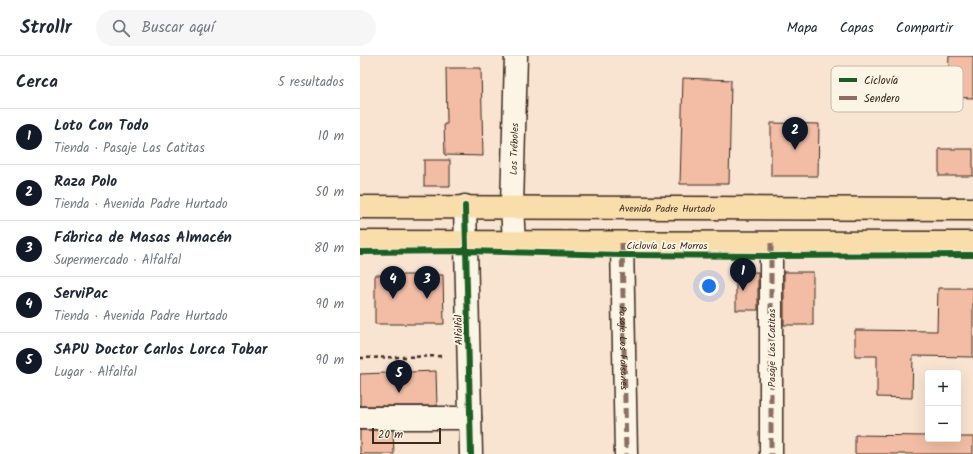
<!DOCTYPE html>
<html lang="es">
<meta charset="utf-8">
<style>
body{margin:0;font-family:Kalam,sans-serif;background:#f6f6f7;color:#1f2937}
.controls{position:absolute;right:12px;bottom:12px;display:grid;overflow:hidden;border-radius:4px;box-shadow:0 4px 16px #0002}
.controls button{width:36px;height:36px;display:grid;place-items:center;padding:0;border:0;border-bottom:1px solid #e0e1e3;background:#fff;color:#1f2937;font:20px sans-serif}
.scale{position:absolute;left:12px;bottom:10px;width:69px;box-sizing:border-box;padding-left:4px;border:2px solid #3b2a1e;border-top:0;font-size:11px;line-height:14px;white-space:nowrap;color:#3b2a1e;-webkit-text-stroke:3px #fcf5e5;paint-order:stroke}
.you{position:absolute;left:349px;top:230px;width:14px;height:14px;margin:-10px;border:3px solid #fff;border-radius:50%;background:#1a73e8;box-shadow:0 0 0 6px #1a73e833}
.badge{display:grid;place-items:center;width:26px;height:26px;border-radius:50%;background:#111827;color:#fff;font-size:13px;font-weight:700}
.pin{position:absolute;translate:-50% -33px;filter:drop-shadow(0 1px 2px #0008)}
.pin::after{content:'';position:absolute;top:21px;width:14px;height:12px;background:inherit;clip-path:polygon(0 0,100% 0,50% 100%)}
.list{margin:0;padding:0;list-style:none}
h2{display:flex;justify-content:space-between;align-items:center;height:52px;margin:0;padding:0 16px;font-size:17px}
h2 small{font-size:13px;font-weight:400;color:#747a83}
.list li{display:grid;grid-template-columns:26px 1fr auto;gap:12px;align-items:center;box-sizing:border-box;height:56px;padding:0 16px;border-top:1px solid #e0e1e3}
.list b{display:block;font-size:15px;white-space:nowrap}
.list p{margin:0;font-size:13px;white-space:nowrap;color:#747a83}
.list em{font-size:13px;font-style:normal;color:#747a83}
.icon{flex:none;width:22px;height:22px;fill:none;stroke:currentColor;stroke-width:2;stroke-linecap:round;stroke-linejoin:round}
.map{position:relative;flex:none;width:613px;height:398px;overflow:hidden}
header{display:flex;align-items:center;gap:24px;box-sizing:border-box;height:56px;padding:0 20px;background:#fff;border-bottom:1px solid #e0e1e3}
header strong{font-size:19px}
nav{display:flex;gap:22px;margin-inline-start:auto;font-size:14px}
.search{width:280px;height:36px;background:#f6f6f7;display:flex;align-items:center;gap:10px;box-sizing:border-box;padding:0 14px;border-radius:22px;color:#747a83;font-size:15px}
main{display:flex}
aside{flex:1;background:#fff}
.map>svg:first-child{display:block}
.building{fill:#f2bda4;stroke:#3b2a1e}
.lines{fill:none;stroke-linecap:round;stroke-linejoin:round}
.minor-casing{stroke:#3b2a1e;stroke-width:25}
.major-casing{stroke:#3b2a1e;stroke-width:25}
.path{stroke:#3b2a1e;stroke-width:2.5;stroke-dasharray:4 3;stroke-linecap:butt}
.minor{stroke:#fcf5e5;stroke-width:22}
.major{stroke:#f9deab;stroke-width:22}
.quiet{stroke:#8d6e63;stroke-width:5;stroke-dasharray:10 5;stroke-linecap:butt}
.cycleway-casing{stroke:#fcf5e5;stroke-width:8}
.cycleway{stroke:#1b5e20;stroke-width:6}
.labels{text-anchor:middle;stroke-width:4;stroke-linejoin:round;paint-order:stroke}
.street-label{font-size:10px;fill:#3b2a1e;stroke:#fcf5e5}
.key{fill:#fcf5e5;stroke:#c2b8a9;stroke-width:1}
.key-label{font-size:11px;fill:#3b2a1e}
</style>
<header>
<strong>Strollr</strong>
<div class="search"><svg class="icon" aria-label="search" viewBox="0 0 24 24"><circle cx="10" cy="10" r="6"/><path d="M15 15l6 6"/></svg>Buscar aquí</div>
<nav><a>Mapa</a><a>Capas</a><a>Compartir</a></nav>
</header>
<main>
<aside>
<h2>Cerca<small>5 resultados</small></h2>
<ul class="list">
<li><span class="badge">1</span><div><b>Loto Con Todo</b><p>Tienda · Pasaje Las Catitas</p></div><em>10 m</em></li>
<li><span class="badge">2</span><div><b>Raza Polo</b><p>Tienda · Avenida Padre Hurtado</p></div><em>50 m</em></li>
<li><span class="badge">3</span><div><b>Fábrica de Masas Almacén</b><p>Supermercado · Alfalfal</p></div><em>80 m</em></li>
<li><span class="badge">4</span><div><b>ServiPac</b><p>Tienda · Avenida Padre Hurtado</p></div><em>90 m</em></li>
<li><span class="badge">5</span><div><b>SAPU Doctor Carlos Lorca Tobar</b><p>Lugar · Alfalfal</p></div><em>90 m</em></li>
</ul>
</aside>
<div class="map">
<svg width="613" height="398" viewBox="0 0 613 398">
<rect width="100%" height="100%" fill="#f9e4d2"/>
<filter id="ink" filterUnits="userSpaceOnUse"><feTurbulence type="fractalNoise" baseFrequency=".025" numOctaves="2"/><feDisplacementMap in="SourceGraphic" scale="8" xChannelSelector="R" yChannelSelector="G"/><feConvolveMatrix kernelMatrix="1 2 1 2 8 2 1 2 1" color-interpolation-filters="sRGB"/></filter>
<g filter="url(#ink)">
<g class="building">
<polygon points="589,0 613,0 613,42 587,41"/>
<polygon points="86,12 121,12 123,100 85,99 84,68 87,68"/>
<polygon points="323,22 371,24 369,128 320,128"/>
<polygon points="411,67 459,68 458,120 411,120"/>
<rect x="579" y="93" width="34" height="27"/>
<rect x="64" y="104" width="26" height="26"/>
<rect x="376" y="216" width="22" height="38"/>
<rect x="424" y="216" width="29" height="53"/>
<polygon points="15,219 83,219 84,268 15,268"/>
<polygon points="578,232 613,232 613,301 553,300 552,342 517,341 517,300 495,300 495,274 577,275"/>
<polygon points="76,315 77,350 0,350 0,318"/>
<polygon points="0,374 33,374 34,398 0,398"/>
<polygon points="495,379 568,380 568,383 598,383 598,381 613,381 613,398 495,398"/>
</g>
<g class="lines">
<g class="minor-casing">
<g id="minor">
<polyline points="105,150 111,398"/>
<path id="s1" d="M154,187L152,150L156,0"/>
<path id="s2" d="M262,187L266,398"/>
<polyline points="411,187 411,398"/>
<polyline points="0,362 110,362"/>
</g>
</g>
<g class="major-casing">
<g id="major">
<path id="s3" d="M0,151L613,153"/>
<polyline points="0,186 613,187"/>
</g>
</g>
<polyline class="path" points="0,302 85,300"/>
<use href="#minor" class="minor"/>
<use href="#major" class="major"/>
<g class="quiet">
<polyline points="262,187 266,398"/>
<polyline points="411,187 411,398"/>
</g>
<g class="cycleway-casing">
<g id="cycleway">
<polyline points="105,150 111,398"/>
<polyline points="0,196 106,195 262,199 411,200 613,199"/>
</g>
</g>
<use href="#cycleway" class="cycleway"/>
</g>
</g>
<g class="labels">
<g class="street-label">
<text dy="4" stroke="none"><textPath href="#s1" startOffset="94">Los Tréboles</textPath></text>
<text dy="4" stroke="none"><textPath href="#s3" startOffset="307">Avenida Padre Hurtado</textPath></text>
<text x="307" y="193">Ciclovía Los Morros</text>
<text transform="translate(98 274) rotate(-91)" y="4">Alfalfal</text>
<text dy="4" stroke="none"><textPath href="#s2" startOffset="105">Pasaje Los Faisanes</textPath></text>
<text transform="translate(411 292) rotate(-90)" y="4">Pasaje Las Catitas</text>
</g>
</g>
<rect x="471" y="10" width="132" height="46" rx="6" class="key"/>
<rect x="479" y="22" width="18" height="4" fill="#1b5e20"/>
<rect x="479" y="40" width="18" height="4" fill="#8d6e63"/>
<g class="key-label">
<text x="504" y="28">Ciclovía</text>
<text x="504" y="46">Sendero</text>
</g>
</svg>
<div class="controls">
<button>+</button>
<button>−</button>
</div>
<div class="scale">20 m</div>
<div class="you"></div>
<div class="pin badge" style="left:383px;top:235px">1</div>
<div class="pin badge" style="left:435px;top:94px">2</div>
<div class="pin badge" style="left:67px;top:243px">3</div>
<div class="pin badge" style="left:33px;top:243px">4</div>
<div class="pin badge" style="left:39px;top:337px">5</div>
</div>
</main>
